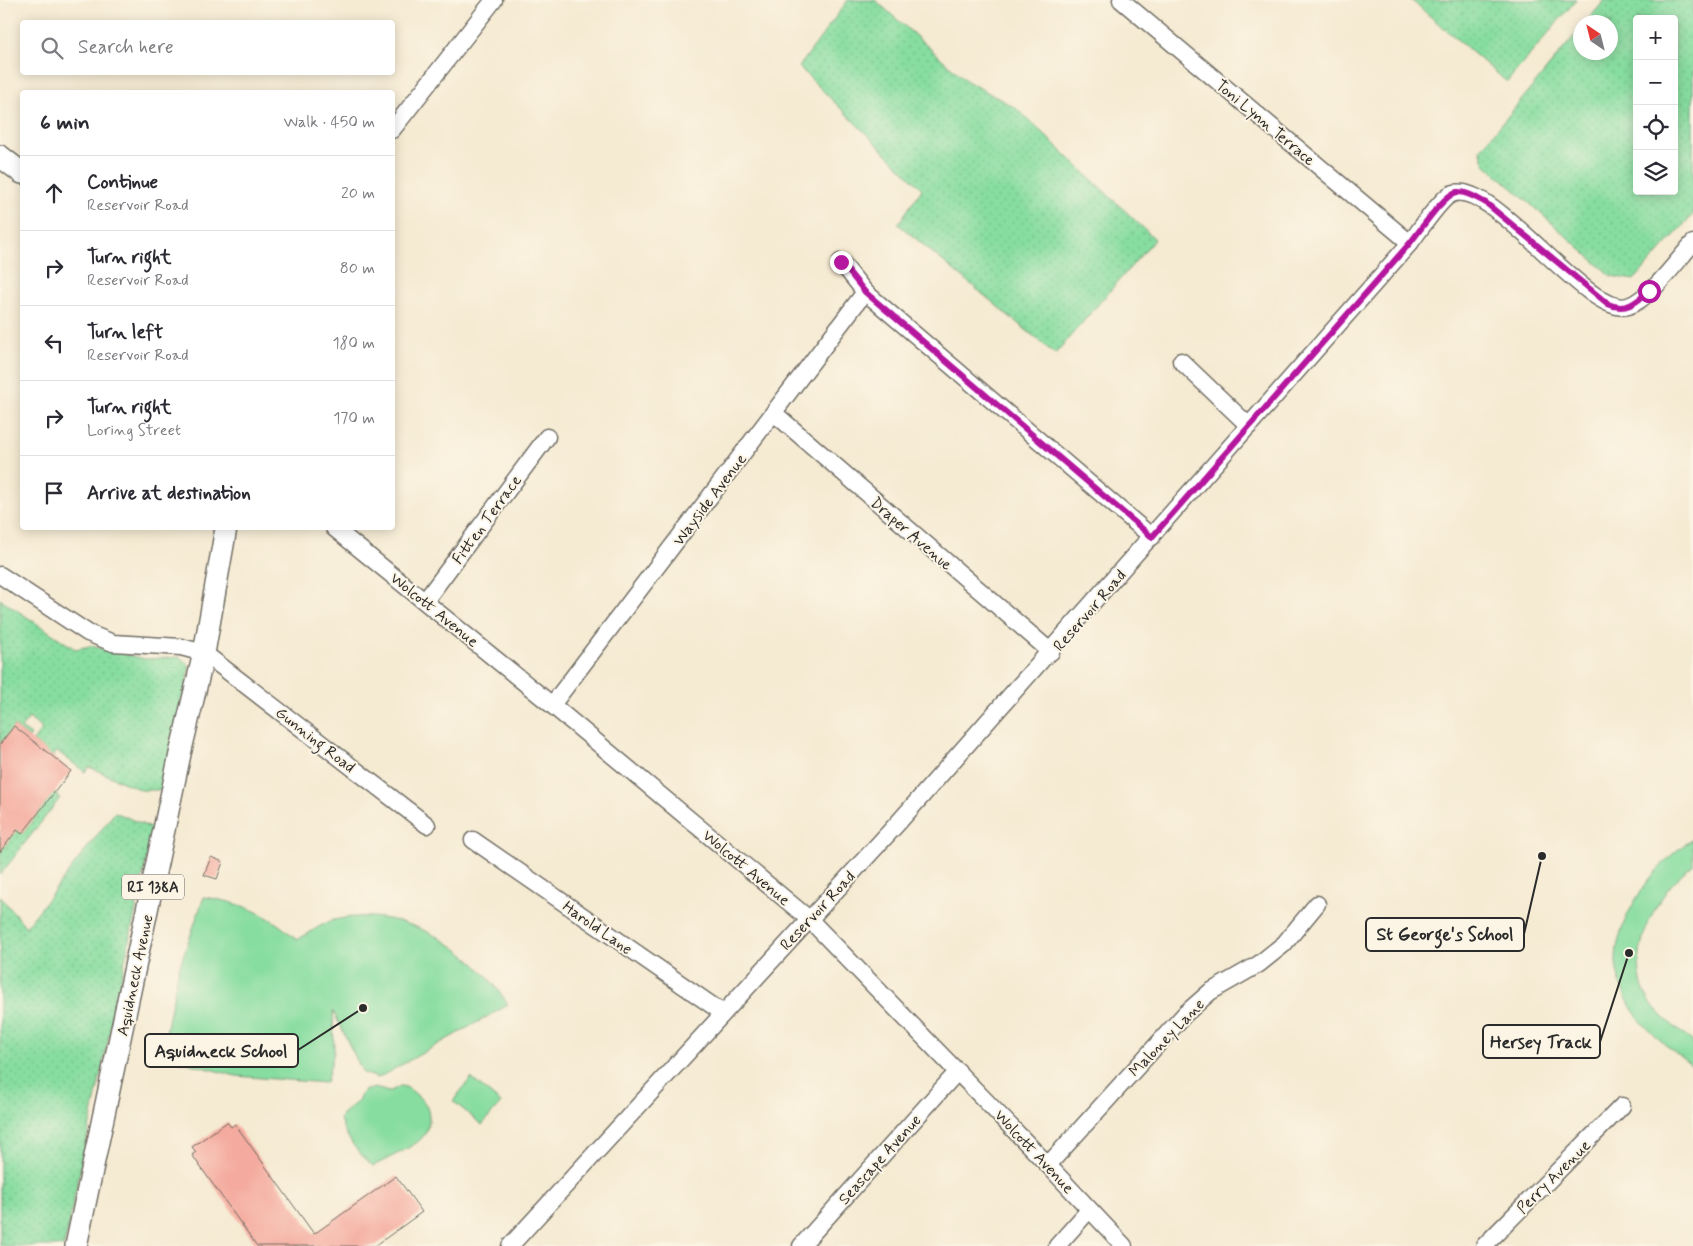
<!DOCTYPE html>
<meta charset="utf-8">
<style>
body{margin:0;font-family:Mynerve,sans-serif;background:#f7f7f7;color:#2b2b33}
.controls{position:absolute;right:15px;top:15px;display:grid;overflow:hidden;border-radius:5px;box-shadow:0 2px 12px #0003}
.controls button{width:45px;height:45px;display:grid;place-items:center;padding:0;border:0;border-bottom:1px solid #e1e1e2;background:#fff;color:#2b2b33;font:25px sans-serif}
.compass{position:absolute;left:1573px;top:15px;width:45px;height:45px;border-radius:50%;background:#fff;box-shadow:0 2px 12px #0003;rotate:325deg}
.stop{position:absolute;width:15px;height:15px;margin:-11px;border:4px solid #b5179e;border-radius:50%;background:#fff}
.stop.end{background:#b5179e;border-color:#fff;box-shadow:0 1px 5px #0008}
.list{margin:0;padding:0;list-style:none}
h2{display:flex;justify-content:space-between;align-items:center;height:65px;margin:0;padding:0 20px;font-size:21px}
h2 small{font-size:16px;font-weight:400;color:#7c7c81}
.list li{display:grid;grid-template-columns:32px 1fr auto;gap:15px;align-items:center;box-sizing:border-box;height:75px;padding:0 20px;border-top:1px solid #e1e1e2}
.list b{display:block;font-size:19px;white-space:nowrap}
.list p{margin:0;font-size:16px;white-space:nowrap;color:#7c7c81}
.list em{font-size:16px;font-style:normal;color:#7c7c81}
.icon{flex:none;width:28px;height:28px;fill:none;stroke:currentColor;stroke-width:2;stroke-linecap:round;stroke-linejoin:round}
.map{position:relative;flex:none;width:1693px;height:1246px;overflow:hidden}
.search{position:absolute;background:#fff;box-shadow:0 2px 12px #0003;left:20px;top:20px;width:375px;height:55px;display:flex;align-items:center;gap:12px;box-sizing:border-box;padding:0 18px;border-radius:5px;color:#7c7c81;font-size:19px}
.panel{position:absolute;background:#fff;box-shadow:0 2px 12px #0003;left:20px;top:90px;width:375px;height:440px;border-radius:5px}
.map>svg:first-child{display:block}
.grass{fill:url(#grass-dots);stroke:#598466;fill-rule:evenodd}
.park{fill:#87dda0;stroke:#598466}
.building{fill:#f4aa9e}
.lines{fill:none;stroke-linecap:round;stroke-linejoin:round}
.minor-casing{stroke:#726e65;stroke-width:19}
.major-casing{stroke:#726e65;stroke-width:24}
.minor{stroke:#fff;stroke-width:16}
.major{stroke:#fff;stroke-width:21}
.route{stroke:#b5179e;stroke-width:6}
.labels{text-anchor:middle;stroke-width:4;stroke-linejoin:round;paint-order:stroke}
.shield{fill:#fcf5e5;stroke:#6a6863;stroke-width:1}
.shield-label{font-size:15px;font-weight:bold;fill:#2b2b2b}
.street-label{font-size:16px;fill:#2b2b2b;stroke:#fcf5e5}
.leader{fill:none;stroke:#2b2b2b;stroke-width:2}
.callout-dot{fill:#2b2b2b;stroke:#fcf5e5;stroke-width:2}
.callout{fill:#fcf5e5;stroke:#2b2b2b;stroke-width:2}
.callout-label{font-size:18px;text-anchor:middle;font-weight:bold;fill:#2b2b2b}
</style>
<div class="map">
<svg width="1693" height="1246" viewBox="0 0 1693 1246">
<defs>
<pattern id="grass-dots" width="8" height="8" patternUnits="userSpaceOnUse" patternTransform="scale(1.25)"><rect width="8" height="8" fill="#87dda0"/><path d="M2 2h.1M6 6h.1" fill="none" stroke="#75be8a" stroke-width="1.8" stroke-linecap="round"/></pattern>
</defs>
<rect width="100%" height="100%" fill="#fcf5e5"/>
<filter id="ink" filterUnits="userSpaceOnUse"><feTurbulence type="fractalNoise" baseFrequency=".02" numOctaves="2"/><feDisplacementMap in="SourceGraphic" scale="10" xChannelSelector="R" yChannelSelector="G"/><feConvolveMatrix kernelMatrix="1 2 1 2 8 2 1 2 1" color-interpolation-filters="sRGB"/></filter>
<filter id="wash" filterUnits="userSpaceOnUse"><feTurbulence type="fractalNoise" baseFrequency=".0096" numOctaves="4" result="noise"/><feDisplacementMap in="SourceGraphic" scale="20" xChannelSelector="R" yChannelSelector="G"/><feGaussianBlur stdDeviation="1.12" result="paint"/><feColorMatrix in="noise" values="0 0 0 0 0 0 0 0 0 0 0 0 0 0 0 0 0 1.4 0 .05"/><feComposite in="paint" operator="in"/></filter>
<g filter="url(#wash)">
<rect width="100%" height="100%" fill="#f5ead2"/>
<g class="grass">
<polygon points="848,0 875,0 967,81 1016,108 1155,239 1055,354 898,224 922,189 799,67"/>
<polygon points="1411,0 1576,0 1507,82"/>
<path d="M1605,0H1693V215L1634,280L1611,276L1485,164L1480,150L1580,29V52H1610V22H1586ZM1637,19H1674V191H1637Z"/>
<polygon points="0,599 75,649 91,646 145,659 180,657 190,666 162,790 141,790 89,767 85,772 57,751 53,757 33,741 42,729 29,718 21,728 31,735 29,738 14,726 0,744"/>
<polygon points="54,792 60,798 0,875 0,852 14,834 15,828 22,833"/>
<polygon points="115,812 153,829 64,1246 0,1246 0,896 26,927"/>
</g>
<g class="park">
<path d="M1693,839V865C1658,889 1626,950 1645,993C1654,1013 1677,1028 1693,1042V1067C1673,1050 1649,1034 1634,1012C1625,998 1617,979 1616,962C1615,918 1656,861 1693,839Z"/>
<path d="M204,897C240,902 270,914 297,940C308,934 321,924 334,920C402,904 475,948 508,1005L378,1078L363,1073L333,1011L334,1052L326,1083L236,1076L179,1061L165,1037L179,968Z"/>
<polygon points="471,1078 501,1103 482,1125 453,1101"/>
<path d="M400,1086C409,1086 415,1094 422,1100C432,1110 431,1128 421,1139C413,1147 385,1160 373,1166C358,1153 346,1138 340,1119L342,1114L357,1102L363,1091L375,1088L389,1092Z"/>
</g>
<g id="blocks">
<g class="building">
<polygon points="14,726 71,771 22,834 17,830 0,852 0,744"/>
<polygon points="211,857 223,862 217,879 204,875"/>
<polygon points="227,1122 231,1127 235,1124 314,1234 396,1176 422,1212 375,1246 257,1246 192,1155 196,1152 192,1147"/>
</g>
</g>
</g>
<g filter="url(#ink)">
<use href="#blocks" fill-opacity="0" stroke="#726e65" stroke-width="1"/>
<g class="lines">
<g class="minor-casing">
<g id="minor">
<polyline points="1121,0 1410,243"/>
<polyline points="392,130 494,0"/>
<polyline points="841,262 865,292 1152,537"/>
<polyline points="1181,361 1249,426"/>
<polyline points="774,413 1051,652"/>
<polyline points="334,528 552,705 809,919 1048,1165 1124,1246"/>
<polyline points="0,575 88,633 113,643 181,647 204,653 427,825"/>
<polyline points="425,601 547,437"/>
<polyline points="552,705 865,292"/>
<polyline points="473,840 723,1013"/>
<polyline points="1048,1165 1185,1014 1210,992 1259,964 1284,944 1317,904"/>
<path d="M510,1246L897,824L1410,243C1419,231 1437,204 1448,196C1486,168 1587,319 1628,306C1650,299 1677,261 1693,243"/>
<polyline points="801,1246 958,1071"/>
<polyline points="1057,1246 1089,1210"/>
<polyline points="1484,1246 1622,1106"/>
</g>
</g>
<g class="major-casing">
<g id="major">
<polyline points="0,156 22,173"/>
<polyline points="76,1246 180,754 204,653 226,528"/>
</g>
</g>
<use href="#minor" class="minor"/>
<use href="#major" class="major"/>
</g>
</g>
<g class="lines" filter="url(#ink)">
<path class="route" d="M841,262L865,292L1152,537L1410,243C1420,231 1443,195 1457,192C1467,191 1478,199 1486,203L1608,304C1625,312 1636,303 1649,291"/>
</g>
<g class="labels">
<rect class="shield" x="122" y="874.5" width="62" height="25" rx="4"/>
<g class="shield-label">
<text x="153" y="892">RI 138A</text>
</g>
<g class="street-label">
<text transform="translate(1266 122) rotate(40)" y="6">Toni Lynn Terrace</text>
<text transform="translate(709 499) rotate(-53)" y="6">Wayside Avenue</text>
<text transform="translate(486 519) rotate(-54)" y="6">Fitten Terrace</text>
<text transform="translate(912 533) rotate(41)" y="6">Draper Avenue</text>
<text transform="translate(435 609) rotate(39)" y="6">Wolcott Avenue</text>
<text transform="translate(1089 610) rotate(-49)" y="6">Reservoir Road</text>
<text transform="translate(316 739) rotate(38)" y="6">Gunning Road</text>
<text transform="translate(747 867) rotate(40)" y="6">Wolcott Avenue</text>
<text transform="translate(817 910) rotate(-47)" y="6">Reservoir Road</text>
<text transform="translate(598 927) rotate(35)" y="6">Harold Lane</text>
<text transform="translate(134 975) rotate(-78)" y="6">Aquidneck Avenue</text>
<text transform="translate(1166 1037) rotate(-46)" y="6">Maloney Lane</text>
<text transform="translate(1035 1151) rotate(47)" y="6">Wolcott Avenue</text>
<text transform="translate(879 1159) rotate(-48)" y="6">Seascape Avenue</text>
<text transform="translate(1553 1176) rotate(-45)" y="6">Perry Avenue</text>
</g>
</g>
<path class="leader" d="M1542 856L1524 934M1629 953L1600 1042M363 1008L298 1050"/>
<g class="callout-dot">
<circle cx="1542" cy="856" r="5"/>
<circle cx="1629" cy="953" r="5"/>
<circle cx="363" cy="1008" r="5"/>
</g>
<g class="callout">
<rect x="1366" y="918" width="158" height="33" rx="5"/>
<rect x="1483" y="1025" width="117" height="33" rx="5"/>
<rect x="145" y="1034" width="153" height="33" rx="5"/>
</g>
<g class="callout-label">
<text x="1445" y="940">St George's School</text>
<text x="1541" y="1048">Hersey Track</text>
<text x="221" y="1057">Aquidneck School</text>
</g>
</svg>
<div class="controls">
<button>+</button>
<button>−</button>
<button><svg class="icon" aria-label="locate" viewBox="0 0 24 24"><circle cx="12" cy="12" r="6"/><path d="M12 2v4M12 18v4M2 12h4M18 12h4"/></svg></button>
<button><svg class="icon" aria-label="layers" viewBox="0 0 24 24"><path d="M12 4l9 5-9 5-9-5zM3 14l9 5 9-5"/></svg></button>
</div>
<svg class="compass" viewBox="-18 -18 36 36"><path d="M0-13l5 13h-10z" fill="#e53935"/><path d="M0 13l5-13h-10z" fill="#7c7c81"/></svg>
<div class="stop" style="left:1649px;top:291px"></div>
<div class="stop end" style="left:841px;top:262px"></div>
<div class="search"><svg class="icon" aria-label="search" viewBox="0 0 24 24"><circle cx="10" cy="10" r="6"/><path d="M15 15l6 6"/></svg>Search here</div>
<section class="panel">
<h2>6 min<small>Walk · 450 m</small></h2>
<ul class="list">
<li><svg class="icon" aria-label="ahead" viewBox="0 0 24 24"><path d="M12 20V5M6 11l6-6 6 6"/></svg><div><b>Continue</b><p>Reservoir Road</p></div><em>20 m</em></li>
<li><svg class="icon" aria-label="right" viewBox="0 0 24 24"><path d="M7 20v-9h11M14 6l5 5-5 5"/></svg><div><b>Turn right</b><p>Reservoir Road</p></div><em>80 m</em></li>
<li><svg class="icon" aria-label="left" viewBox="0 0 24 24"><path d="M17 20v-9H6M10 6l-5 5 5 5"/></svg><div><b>Turn left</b><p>Reservoir Road</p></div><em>180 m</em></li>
<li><svg class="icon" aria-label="right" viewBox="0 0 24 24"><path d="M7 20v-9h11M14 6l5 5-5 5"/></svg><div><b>Turn right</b><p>Loring Street</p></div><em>170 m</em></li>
<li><svg class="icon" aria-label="arrive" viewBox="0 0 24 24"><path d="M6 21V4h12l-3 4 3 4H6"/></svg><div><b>Arrive at destination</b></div></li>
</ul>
</section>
</div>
